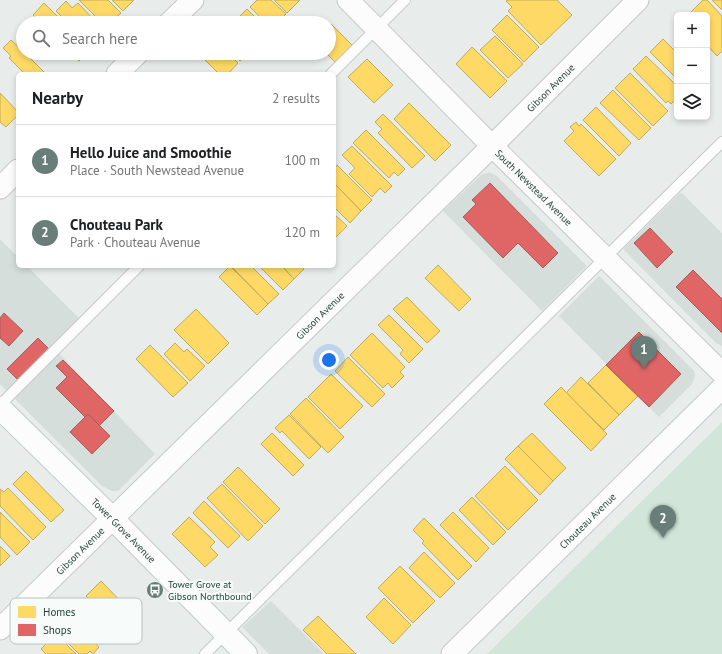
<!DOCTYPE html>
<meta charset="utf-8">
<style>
body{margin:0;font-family:"PT Sans",sans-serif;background:#f6f6f6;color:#202124}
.controls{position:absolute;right:12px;top:12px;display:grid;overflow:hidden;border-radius:6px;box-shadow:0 2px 6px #0003}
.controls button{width:36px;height:36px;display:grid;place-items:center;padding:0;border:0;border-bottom:1px solid #e0e0e0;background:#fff;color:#202124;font:20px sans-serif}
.you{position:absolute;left:329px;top:360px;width:14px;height:14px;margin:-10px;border:3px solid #fff;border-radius:50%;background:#1a73e8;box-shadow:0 0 0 6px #1a73e833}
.badge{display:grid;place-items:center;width:26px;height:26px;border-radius:50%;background:#697e78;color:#fff;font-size:13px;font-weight:700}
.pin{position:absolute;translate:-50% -33px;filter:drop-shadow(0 1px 2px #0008)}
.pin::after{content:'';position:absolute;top:21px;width:14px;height:12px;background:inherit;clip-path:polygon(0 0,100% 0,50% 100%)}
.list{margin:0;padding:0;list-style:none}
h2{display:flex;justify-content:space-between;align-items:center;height:52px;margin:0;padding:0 16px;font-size:17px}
h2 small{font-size:13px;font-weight:400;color:#757577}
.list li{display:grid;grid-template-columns:26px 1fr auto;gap:12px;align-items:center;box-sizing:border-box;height:72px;padding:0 16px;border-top:1px solid #e0e0e0}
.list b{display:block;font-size:15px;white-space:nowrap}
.list p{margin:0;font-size:13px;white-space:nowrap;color:#757577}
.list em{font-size:13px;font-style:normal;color:#757577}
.icon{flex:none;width:22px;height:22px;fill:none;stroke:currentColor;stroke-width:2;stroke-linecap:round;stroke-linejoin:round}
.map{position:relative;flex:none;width:722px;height:654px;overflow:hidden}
.search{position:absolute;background:#fff;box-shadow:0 2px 6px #0003;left:16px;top:16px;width:320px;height:44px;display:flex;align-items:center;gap:10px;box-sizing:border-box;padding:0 14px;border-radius:22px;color:#757577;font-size:15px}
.panel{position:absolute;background:#fff;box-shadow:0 2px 6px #0003;left:16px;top:72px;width:320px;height:196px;border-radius:6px}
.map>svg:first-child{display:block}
.built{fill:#d6dedb}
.green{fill:#d1e6d8}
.homes{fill:#ffd966;stroke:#bdac59}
.shops{fill:#e06666;stroke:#a85b59}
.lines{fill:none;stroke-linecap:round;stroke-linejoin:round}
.lane-casing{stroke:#c5cac8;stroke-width:12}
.street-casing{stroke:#c5cac8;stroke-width:23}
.secondary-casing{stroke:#c3cbc8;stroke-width:24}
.lane{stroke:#fcfcfc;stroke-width:10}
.street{stroke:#fcfcfc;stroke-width:21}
.secondary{stroke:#fcfcfc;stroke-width:22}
.labels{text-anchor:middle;stroke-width:4;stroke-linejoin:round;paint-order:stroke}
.street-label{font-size:10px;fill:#24423a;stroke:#f7fbf9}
.poi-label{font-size:10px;fill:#24423a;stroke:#f7fbf9;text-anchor:start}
.key{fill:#f7fbf9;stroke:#b8c4c0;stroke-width:1}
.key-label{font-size:11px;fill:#24423a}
</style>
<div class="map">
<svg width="722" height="654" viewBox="0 0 722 654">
<rect width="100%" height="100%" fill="#e8edeb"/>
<g class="built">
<polygon points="489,172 497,176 587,266 542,311 443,211 481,175"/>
<polygon points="681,192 722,233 722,346 716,343 623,249"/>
<polygon points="0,239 18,257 18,266 27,266 79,318 52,346 155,454 118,491 112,491 102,486 0,384"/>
<polygon points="599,276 694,371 695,376 692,384 659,417 559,316"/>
<polygon points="271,601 324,654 269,654 242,627"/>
</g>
<polygon class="green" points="722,422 722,654 487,654"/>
<g class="homes">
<polygon points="79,0 108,0 121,13 110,23 102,23"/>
<polygon points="112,0 134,0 123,11"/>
<polygon points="257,0 271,0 286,14 283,17 289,23 266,23 250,7"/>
<polygon points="274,0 300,0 287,13"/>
<polygon points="508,0 557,0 572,15 541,45 508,11 512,7 506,1"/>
<polygon points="703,0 707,0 722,16 722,51 717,56 707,45 707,15 688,15"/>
<polygon points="712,0 722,0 722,10"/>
<polygon points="66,1 72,8 78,3 97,23 73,23 66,16 63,18 56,11"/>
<polygon points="44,3 64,23 41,23 33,15"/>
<polygon points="247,9 261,23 237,23 235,21"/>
<polygon points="507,15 539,47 524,62 492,30"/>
<polygon points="331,24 353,46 336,63 326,53 329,53 329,26"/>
<polygon points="495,36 523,64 508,78 480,50"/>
<polygon points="663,39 677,53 677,79 650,52"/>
<polygon points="11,40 23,51 23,53 25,53 46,74 25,74 9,58 11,56 3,48"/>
<polygon points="472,47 507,81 490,98 456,64"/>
<polygon points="71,53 87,53 79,61"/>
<polygon points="204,53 228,53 238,63 228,74 219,74 201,56"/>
<polygon points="232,53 249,53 240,61"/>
<polygon points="646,56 677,86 677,98 671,104 668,101 666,103 633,69"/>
<polygon points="367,59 393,85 374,103 348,77"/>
<polygon points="630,73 668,111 653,126 615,88"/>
<polygon points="613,90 651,128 639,140 600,103"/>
<polygon points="0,93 18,112 18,115 6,127 0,122"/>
<polygon points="409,103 451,145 435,161 394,119"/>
<polygon points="596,107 631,143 619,156 583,120"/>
<polygon points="383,114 425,156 412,168 378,133 382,129 375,122"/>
<polygon points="576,122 579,126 581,124 616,159 599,176 564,141 574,131 570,127"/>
<polygon points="366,130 405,169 398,176 394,172 389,178 353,143"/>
<polygon points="352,146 392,186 385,193 380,188 372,197 349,174 355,168 342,155"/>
<polygon points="337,165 372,200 361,211 334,183 334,169"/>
<polygon points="334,183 361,211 350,223 334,207"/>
<polygon points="334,214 347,226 336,237 334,235"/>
<polygon points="438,265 471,299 459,311 425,278"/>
<polygon points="230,266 268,304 257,315 219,277"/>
<polygon points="231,266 251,266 279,294 268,304"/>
<polygon points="259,266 282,266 294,279 283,290"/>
<polygon points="282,266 301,266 304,269 294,279"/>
<polygon points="407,297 440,331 427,343 393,309"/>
<polygon points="196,309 229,343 208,364 174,330"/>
<polygon points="389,315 423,349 409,363 400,354 403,350 378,325"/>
<polygon points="372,333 405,367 400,372 404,376 392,388 388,383 383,388 350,355"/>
<polygon points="175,343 184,352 187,349 205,366 190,381 164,354"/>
<polygon points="150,345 188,383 173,397 136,359"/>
<polygon points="348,357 385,394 372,407 335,371"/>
<polygon points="606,365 638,396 619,415 588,383"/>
<polygon points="331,374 363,406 340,429 308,397"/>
<polygon points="581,377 619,415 604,430 566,393"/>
<polygon points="561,387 607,434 591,451 544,404"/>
<polygon points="306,398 344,437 328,453 290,414"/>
<polygon points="289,415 321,447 309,459 282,431 280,433 275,428"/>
<polygon points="272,433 304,465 293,476 261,444"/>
<polygon points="532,433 566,468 553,481 518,446"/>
<polygon points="518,446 553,481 540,495 505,459"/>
<polygon points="505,466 538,500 508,530 475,496"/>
<polygon points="238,467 280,509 265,524 223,482"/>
<polygon points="26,471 64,510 51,522 13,484"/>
<polygon points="222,484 263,526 248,541 207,498"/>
<polygon points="8,488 46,527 33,540 0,506 0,489 4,492"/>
<polygon points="472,497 506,532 493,545 459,510"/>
<polygon points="204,501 240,536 228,548 193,513"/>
<polygon points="0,512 30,542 17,555 0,537"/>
<polygon points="453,512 489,548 476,562 440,525"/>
<polygon points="189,517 215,542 210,547 218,555 205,567 172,534"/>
<polygon points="424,518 472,566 458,580 422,543 424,541 413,530"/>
<polygon points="0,546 10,556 0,566"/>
<polygon points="424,552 455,583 440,598 409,568"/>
<polygon points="400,566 435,601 413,623 378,588"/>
<polygon points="101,581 131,612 124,619 121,616 113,624 86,596"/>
<polygon points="384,598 411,625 393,644 366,617"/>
<polygon points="318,616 356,654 327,654 303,630"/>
<polygon points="73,617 98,642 96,644 99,647 93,654 90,651 87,654 79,654 57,632"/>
<polygon points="56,634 76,654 46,654 41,649"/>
</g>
<g class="shops">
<polygon points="490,183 558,253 543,268 518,243 503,258 463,217 476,204 472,200"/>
<polygon points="650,228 673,252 657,268 634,243"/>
<polygon points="693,270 722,299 722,333 676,287"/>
<polygon points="4,313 23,331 9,346 0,338 0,318"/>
<polygon points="639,332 681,374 649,407 606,365"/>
<polygon points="38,338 51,351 20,382 7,369"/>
<polygon points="63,360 114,411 99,426 88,414 85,417 56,388 67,377 56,366"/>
<polygon points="88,414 110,436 92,454 70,432"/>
</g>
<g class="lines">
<g class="lane-casing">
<g id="lane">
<polyline points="331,74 405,0"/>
<polyline points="0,405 139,266"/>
<polyline points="205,654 722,142"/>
</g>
</g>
<g class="street-casing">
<g id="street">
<path id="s1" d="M348,0L492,146L722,373"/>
<polyline points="169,23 193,0"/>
<polyline points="117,74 138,53"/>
<polyline points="0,188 18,170"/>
<path id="s2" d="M0,629L476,162L638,0"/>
<path id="s3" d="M452,654L722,388"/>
</g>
</g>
<g class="secondary-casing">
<g id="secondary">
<path id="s4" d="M0,408L112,518L246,654"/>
</g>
</g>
<use href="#lane" class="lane"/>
<use href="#street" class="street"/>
<use href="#secondary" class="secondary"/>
</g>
<defs>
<g id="bus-disc" transform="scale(0.9)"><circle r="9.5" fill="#697e78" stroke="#f7fbf9"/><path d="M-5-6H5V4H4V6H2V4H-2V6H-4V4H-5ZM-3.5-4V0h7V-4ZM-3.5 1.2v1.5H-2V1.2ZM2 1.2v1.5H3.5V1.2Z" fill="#fff"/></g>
</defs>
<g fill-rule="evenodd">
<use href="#bus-disc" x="155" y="590"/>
</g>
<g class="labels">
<g class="street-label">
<text dy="4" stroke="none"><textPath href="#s2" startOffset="772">Gibson Avenue</textPath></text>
<text dy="4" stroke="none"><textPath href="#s1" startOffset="264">South Newstead Avenue</textPath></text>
<text dy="4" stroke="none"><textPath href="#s2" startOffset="448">Gibson Avenue</textPath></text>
<text dy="4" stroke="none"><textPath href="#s3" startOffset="190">Chouteau Avenue</textPath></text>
<text dy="4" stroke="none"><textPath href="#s4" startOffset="174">Tower Grove Avenue</textPath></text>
<text dy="4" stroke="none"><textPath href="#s2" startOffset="112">Gibson Avenue</textPath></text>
</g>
<g class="poi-label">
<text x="168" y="588">Tower Grove at<tspan x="168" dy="12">Gibson Northbound</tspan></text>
</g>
</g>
<rect x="10" y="598" width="132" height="46" rx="6" class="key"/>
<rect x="18" y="606" width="18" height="12" fill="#ffd966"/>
<rect x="18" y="624" width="18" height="12" fill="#e06666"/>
<g class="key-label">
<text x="43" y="616">Homes</text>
<text x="43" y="634">Shops</text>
</g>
</svg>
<div class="controls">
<button>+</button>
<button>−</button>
<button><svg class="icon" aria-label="layers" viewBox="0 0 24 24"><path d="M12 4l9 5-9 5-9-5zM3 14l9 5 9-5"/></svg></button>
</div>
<div class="you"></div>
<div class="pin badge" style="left:644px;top:369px">1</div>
<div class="pin badge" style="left:663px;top:538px">2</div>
<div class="search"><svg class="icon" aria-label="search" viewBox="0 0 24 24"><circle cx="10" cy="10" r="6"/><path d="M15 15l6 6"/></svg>Search here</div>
<section class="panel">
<h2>Nearby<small>2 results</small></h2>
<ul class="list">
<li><span class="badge">1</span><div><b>Hello Juice and Smoothie</b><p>Place · South Newstead Avenue</p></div><em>100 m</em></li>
<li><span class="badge">2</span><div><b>Chouteau Park</b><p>Park · Chouteau Avenue</p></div><em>120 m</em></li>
</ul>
</section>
</div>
